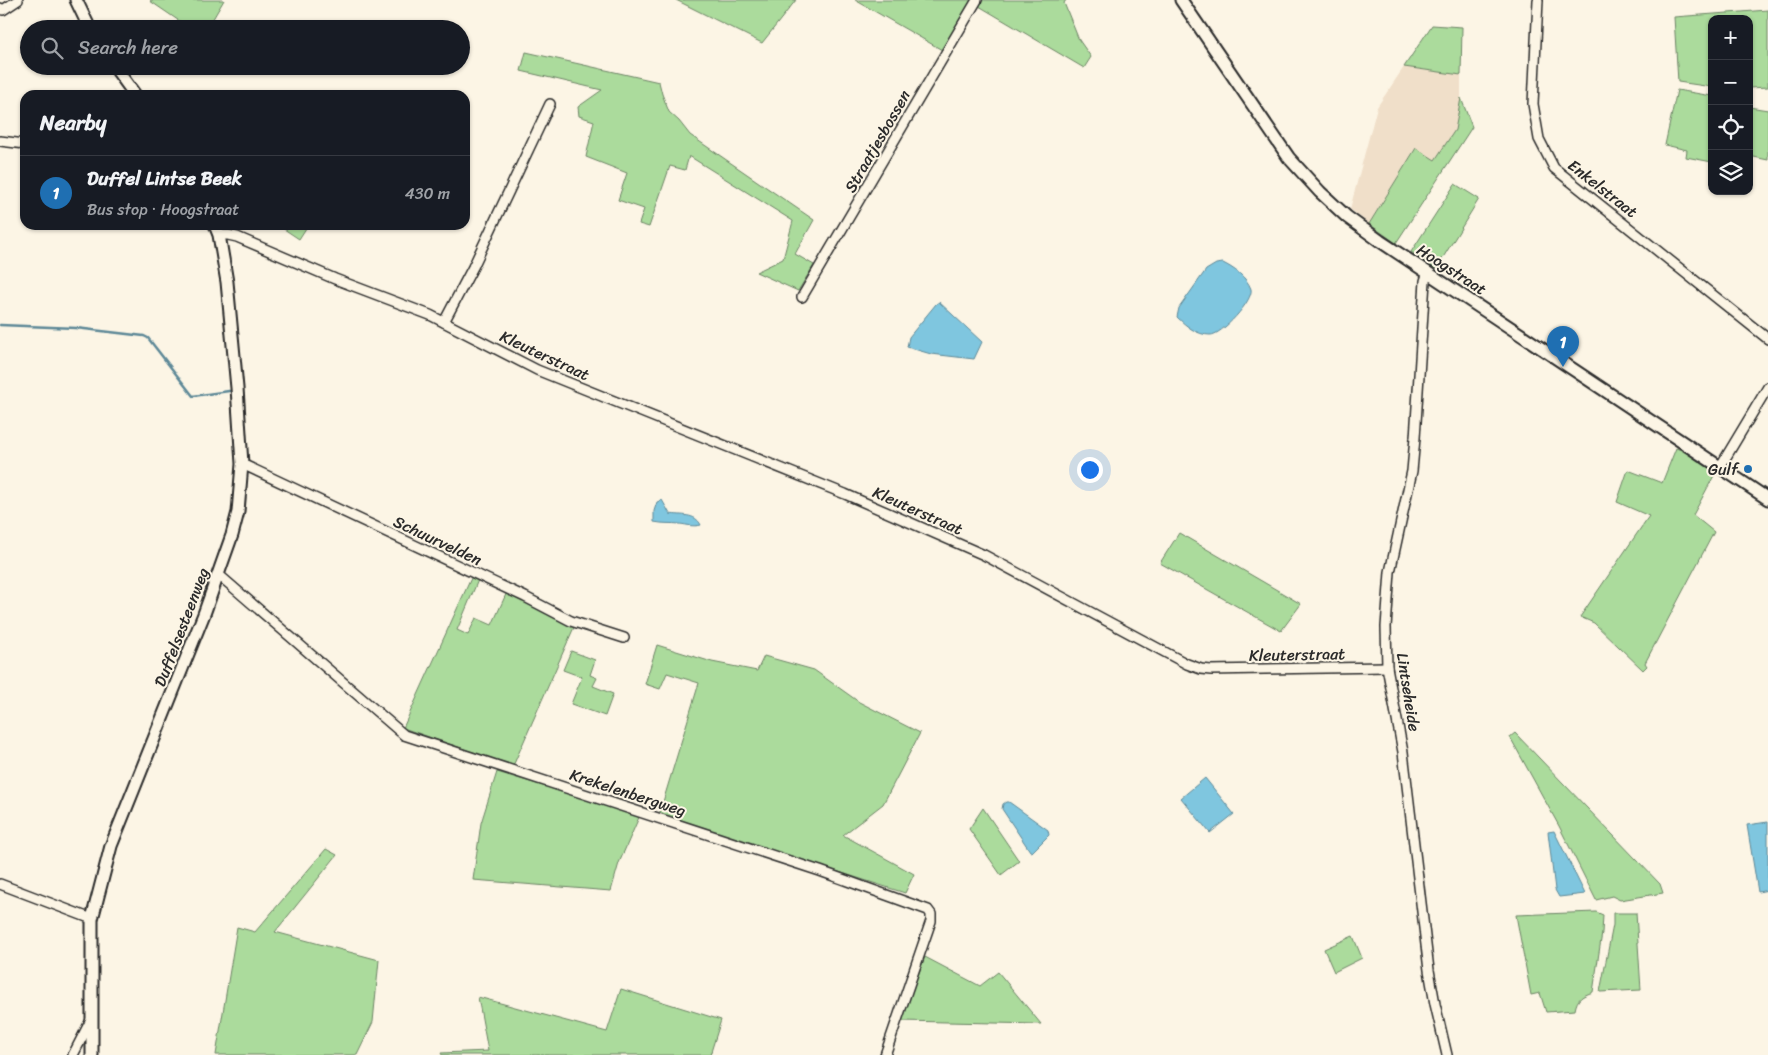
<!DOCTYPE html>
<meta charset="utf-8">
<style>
body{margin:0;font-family:Sriracha,sans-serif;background:#242831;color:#f1f3f6}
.controls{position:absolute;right:15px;top:15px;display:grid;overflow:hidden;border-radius:10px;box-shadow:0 1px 4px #0004}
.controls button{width:45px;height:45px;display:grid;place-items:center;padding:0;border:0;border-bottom:1px solid #363941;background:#171b24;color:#f1f3f6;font:25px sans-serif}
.you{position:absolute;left:1089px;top:469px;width:18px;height:18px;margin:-12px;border:4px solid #fff;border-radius:50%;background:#1a73e8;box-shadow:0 0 0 8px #1a73e833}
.badge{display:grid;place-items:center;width:32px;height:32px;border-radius:50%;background:#1f6fb2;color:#fff;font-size:16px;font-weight:700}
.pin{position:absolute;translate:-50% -41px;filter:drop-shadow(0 1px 2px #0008)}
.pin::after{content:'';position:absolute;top:26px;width:18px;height:15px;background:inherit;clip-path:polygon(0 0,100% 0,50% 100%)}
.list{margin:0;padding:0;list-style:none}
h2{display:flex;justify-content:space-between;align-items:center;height:65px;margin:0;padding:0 20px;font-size:21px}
h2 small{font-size:16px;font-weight:400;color:#9ea1a6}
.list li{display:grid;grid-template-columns:32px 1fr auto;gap:15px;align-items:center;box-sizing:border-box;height:75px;padding:0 20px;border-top:1px solid #363941}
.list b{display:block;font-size:19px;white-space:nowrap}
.list p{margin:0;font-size:16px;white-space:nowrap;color:#9ea1a6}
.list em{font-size:16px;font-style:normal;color:#9ea1a6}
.icon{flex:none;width:28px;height:28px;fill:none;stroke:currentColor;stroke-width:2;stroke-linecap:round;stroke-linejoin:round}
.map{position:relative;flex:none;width:1768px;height:1055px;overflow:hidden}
.search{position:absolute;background:#171b24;box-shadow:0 1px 4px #0004;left:20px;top:20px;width:450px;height:55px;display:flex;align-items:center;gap:12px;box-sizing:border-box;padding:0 18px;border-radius:28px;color:#9ea1a6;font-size:19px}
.panel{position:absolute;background:#171b24;box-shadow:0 1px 4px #0004;left:20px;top:90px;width:450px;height:140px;border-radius:15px}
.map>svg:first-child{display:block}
.built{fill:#f0dfc9}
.green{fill:#abdb9c;stroke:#6b8364}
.water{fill:#7fc6df;stroke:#5d8897}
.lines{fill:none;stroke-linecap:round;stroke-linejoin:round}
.stream{stroke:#5d8897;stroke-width:2.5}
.minor-casing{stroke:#2b2b2b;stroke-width:12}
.tertiary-casing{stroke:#2b2b2b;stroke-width:15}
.minor{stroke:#fcf5e5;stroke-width:9}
.tertiary{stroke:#fcf5e5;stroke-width:11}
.poi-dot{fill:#1f6fb2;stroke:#fcf5e5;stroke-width:2}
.labels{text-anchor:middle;stroke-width:4;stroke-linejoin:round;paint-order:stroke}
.street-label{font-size:16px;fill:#2b2b2b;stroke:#fcf5e5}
.poi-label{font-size:16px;fill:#2b2b2b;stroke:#fcf5e5;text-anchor:end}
</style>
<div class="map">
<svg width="1768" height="1055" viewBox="0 0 1768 1055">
<rect width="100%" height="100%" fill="#fcf5e5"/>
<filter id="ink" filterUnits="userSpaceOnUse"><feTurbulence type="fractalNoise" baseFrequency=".02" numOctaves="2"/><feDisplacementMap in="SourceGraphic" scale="10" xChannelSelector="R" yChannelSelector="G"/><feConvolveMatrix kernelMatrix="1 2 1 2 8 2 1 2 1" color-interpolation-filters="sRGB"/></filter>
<g filter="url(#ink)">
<polygon class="built" points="1404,67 1461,75 1461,98 1455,130 1435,160 1416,148 1369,224 1350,209 1377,107"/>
<g class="green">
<polygon points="151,0 224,0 207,29 191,29 150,1"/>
<polygon points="676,0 796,0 762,43"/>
<polygon points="855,0 972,0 942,50"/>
<polygon points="983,0 1066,0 1064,3 1079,40 1091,57 1084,68 979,6"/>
<polygon points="1768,10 1768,87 1749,88 1749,19 1712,19 1712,87 1678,82 1674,17"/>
<polygon points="1432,25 1462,27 1461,75 1404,67"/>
<polygon points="526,52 659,82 662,94 669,112 679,121 690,135 814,220 795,254 814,265 798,291 756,272 783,259 793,221 689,156 685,170 670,166 649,227 639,224 644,209 618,200 627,173 586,157 594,121 579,116 578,107 602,90 521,71"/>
<polygon points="1677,90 1712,96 1712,162 1686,157 1687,150 1665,145"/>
<polygon points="1461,98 1472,127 1396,243 1369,224 1416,148 1435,160 1455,130"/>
<polygon points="1749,107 1768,110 1768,160 1749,156"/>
<polygon points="1455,184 1479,199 1436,269 1411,252"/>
<polygon points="278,225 308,225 299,239"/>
<polygon points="1676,448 1684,451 1717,470 1693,515 1714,532 1645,663 1647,666 1643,670 1594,623 1580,617 1649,516 1617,502 1628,470 1662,483"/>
<polygon points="1179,533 1301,604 1281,631 1160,563"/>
<polygon points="472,576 478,580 457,630 468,635 476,618 492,625 507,592 575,625 513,766 403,728"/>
<polygon points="657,645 712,662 757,671 764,656 814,670 859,702 920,733 883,804 843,835 914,874 905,893 659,815 699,683 667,673 660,689 645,684"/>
<polygon points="571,651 595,660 590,675 597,678 593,686 613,694 605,716 571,704 582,677 563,670"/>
<polygon points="1515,733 1660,884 1663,893 1620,900 1612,896 1596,900 1559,826 1510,737"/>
<polygon points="497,772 640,815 619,863 611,891 473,880 481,823"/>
<polygon points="983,808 1019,861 1001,875 969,829"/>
<polygon points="326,849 337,855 275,932 379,960 373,1022 357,1055 216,1055 237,927 255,932"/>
<path d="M1596,912L1603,915L1602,933L1593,992C1582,996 1577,998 1575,1010L1546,1012L1540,993L1531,995L1516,915Z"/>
<polygon points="1613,913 1636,913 1641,990 1600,992 1613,925"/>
<polygon points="1353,936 1362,958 1334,972 1324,949"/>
<polygon points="925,957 980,986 998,972 1041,1024 900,1021"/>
<polygon points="621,989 721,1020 710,1055 442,1055 441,1053 488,1051 478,997 607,1032"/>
</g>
<g class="water">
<path d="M1223,263C1233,268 1247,277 1251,289C1254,300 1221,336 1210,335C1197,335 1186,326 1177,317L1179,308L1206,270L1216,264Z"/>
<polygon points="939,302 982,342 974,359 931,354 907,347 909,337 936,304"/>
<path d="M662,500L670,514C682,516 695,513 701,525C693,527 688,525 680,524C671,523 663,524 654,522V511L657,502Z"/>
<polygon points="1205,778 1234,814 1210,833 1181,798"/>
<polygon points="1006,802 1009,802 1048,830 1049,835 1032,852 1030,851 1002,809 1003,804"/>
<polygon points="1768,822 1768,890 1758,892 1747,825"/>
<polygon points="1554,831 1585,894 1559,897 1555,890 1548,832"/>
</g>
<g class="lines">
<polyline class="stream" points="0,325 76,328 144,336 148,338 193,396 229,391"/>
<g class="minor-casing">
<g id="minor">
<polyline points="1538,0 1533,104 1539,139 1554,168 1768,339"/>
<polyline points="0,8 3,10 18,0"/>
<polyline points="0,141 25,144"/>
<polyline points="219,235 228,235 237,237 335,279 430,315 537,370 845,494 984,555 1187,664 1201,669 1211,670 1387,667"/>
<polyline points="1428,272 1425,281 1415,438 1412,471 1390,572 1386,627 1387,667 1403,752 1429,970 1435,1004 1447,1055"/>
<polyline points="802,297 977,0"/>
<polyline points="444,322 473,267 550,104"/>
<polyline points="242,464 525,597 571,621 624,638"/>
<polyline points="1720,467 1768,387"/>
<polyline points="219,575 404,735 820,871 928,910 931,914 931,921 885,1055"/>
<polyline points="0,884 92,919"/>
<polyline points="73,1055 91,1020"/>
</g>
</g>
<g class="tertiary-casing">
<g id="tertiary">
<polyline points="76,0 90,29"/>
<polyline points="1181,0 1289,158 1320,192 1347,217 1380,241 1768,499"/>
<polyline points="114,66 135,95"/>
<polyline points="92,1055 92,919 111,846 204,614 232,535 238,512 242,464 237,388 227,282 219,235 215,225"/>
</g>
</g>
<use href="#minor" class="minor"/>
<use href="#tertiary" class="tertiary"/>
</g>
</g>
<circle class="poi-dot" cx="1748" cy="469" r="5"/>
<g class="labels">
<g class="street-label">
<text transform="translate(877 141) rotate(-60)" y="6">Straatjesbossen</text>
<text transform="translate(1603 188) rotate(38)" y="6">Enkelstraat</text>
<text transform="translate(1452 269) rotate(33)" y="6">Hoogstraat</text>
<text transform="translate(545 355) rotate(25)" y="6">Kleuterstraat</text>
<text transform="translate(918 510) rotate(24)" y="6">Kleuterstraat</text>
<text transform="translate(438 540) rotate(25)" y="6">Schuurvelden</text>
<text transform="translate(181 627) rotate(-69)" y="6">Duffelsesteenweg</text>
<text transform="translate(1297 654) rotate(-1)" y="6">Kleuterstraat</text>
<text transform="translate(1409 692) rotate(81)" y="6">Lintseheide</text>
<text transform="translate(628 792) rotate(18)" y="6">Krekelenbergweg</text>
</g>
<g class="poi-label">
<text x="1738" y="475">Gulf</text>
</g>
</g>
</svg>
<div class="controls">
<button>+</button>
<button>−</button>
<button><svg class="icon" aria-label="locate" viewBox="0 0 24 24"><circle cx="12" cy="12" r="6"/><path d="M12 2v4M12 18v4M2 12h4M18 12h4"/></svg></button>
<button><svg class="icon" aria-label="layers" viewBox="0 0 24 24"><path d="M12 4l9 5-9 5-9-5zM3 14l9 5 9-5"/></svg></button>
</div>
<div class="you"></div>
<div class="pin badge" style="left:1563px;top:367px">1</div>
<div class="search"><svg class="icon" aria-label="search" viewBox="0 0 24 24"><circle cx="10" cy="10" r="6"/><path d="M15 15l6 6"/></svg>Search here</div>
<section class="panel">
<h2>Nearby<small></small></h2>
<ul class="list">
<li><span class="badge">1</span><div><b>Duffel Lintse Beek</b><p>Bus stop · Hoogstraat</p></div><em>430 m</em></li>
</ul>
</section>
</div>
